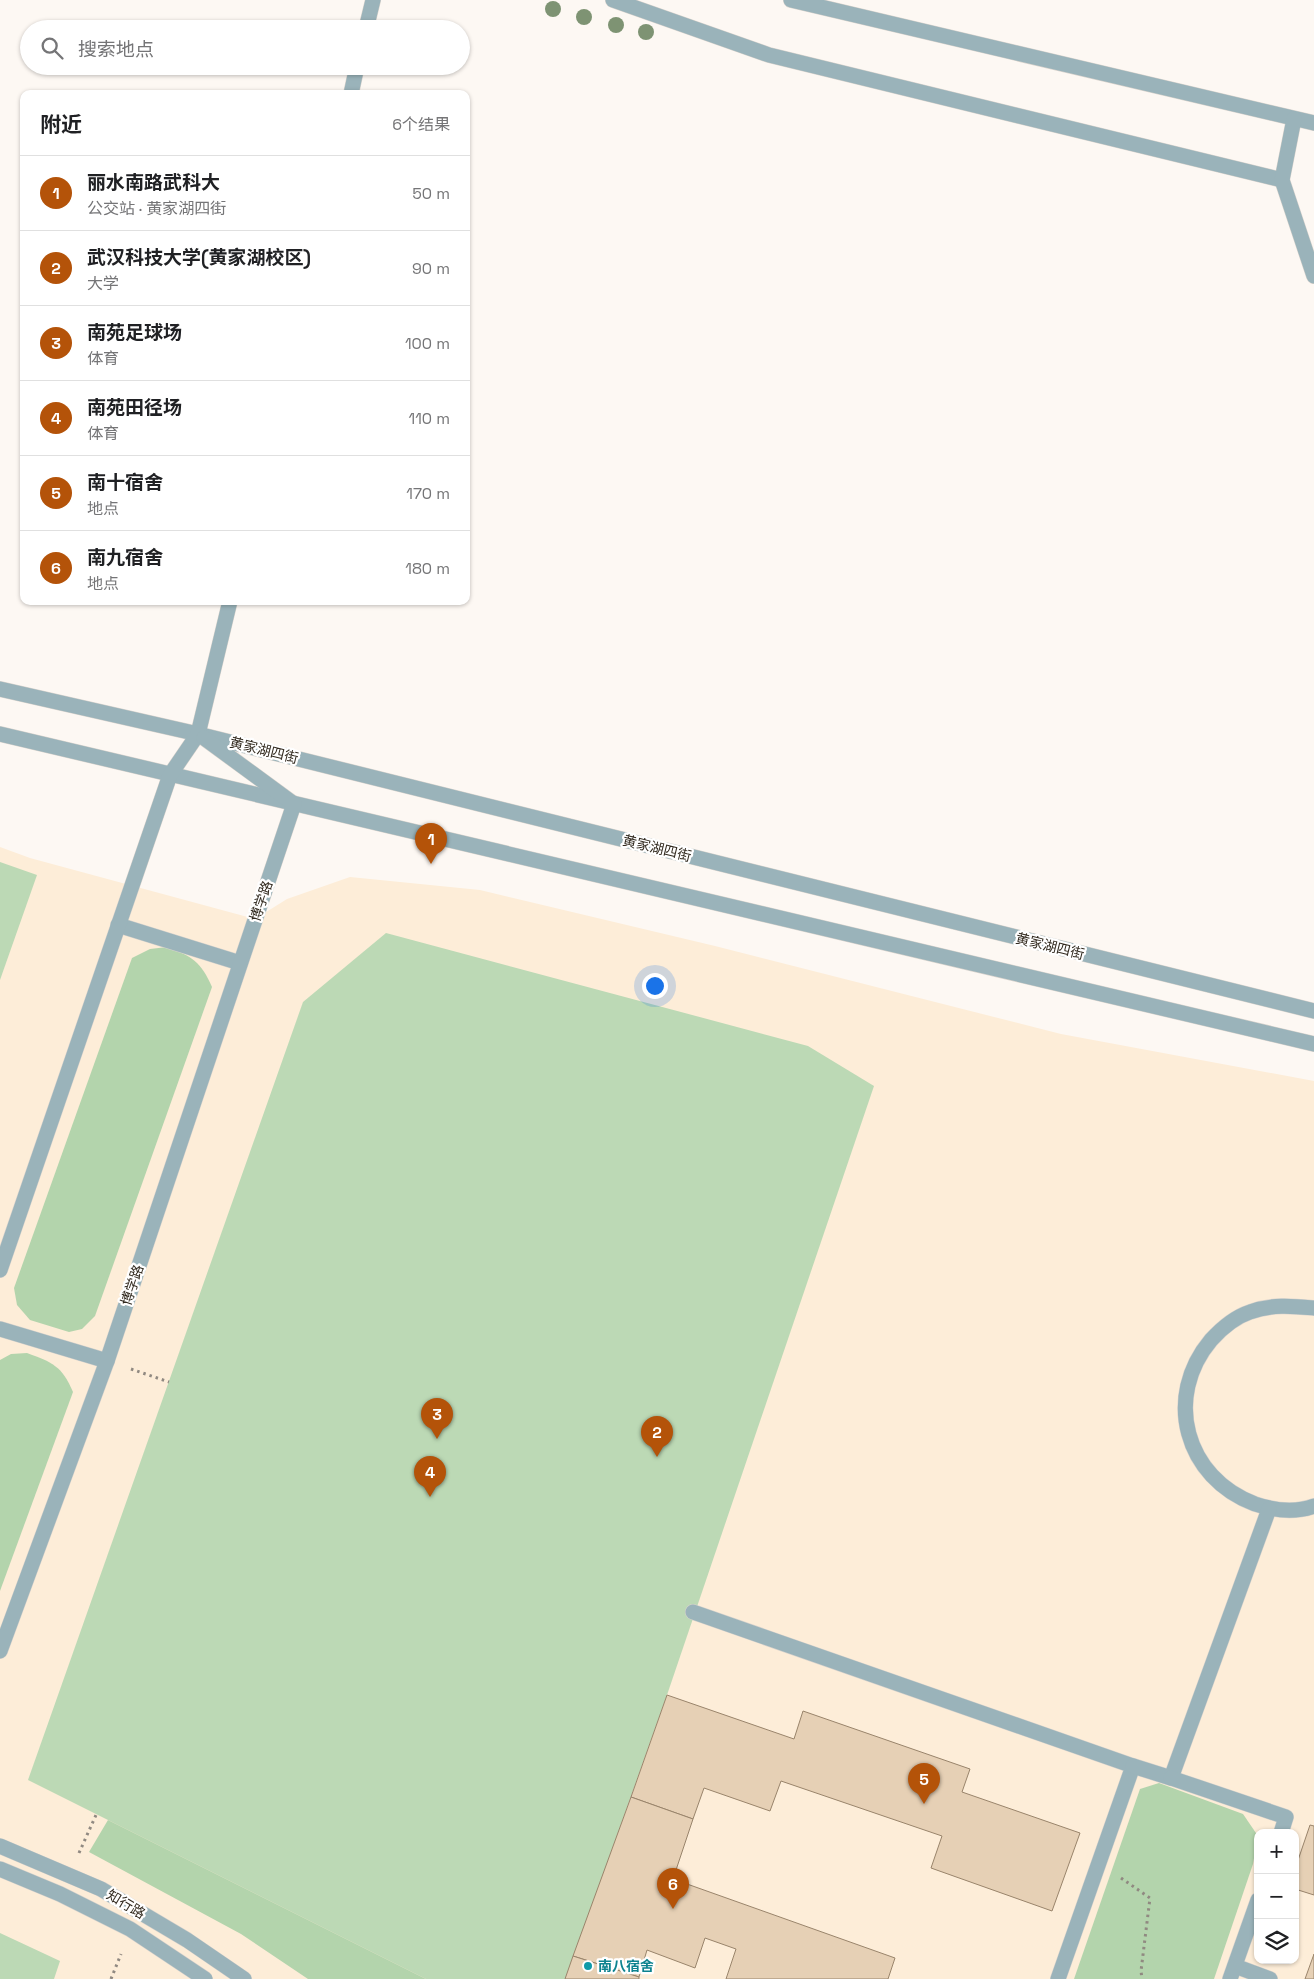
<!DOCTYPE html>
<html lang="zh">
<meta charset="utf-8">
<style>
body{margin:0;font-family:"Space Grotesk","Noto Sans SC",sans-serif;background:#f6f6f6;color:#202124}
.controls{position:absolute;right:15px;bottom:15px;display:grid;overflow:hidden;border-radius:10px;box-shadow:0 1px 4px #0004}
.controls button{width:45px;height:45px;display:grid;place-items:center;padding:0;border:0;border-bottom:1px solid #e0e0e0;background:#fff;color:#202124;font:25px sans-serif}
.you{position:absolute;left:654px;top:985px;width:18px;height:18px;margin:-12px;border:4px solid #fff;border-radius:50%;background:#1a73e8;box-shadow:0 0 0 8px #1a73e833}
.badge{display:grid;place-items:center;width:32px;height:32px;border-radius:50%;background:#b45309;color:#fff;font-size:16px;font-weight:700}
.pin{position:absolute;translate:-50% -41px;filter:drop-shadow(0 1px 2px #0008)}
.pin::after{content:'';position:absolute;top:26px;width:18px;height:15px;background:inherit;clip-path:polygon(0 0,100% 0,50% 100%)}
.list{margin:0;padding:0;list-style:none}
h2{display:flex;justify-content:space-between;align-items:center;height:65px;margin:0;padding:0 20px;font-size:21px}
h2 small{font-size:16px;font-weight:400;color:#757577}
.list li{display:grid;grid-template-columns:32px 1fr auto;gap:15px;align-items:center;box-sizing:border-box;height:75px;padding:0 20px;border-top:1px solid #e0e0e0}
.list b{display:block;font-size:19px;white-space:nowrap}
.list p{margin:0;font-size:16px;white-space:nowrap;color:#757577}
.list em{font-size:16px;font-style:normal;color:#757577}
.icon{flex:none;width:28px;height:28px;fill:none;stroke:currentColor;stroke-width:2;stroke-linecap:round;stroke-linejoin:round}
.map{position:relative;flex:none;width:1314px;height:1979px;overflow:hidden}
.search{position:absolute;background:#fff;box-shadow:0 1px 4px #0004;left:20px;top:20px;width:450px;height:55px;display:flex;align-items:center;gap:12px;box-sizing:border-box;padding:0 18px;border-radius:28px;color:#757577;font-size:19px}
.panel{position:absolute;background:#fff;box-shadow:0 1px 4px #0004;left:20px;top:90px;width:450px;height:515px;border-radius:10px}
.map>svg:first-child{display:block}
.built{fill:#fdedd8;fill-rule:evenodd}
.green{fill:#bcd9b5}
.forest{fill:#b3d4ac}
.building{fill:#e6d0b5;stroke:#99846b}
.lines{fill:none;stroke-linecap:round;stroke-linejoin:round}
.minor-casing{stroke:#d8d3cd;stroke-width:16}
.path{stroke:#908981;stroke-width:3;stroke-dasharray:2.5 4;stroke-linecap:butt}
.minor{stroke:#9ab3ba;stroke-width:15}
.tree{fill:#7e9373}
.culture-dot{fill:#0f9aa8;stroke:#fff;stroke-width:2}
.labels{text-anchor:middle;stroke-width:4.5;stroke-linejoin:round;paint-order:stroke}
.street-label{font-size:14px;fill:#322a1f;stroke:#fff}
.culture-label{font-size:14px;font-weight:bold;fill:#0d838f;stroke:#fff;text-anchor:start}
</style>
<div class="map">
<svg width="1314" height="1979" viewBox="0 0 1314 1979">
<rect width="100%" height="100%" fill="#fdf8f3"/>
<path class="built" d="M0,847L30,858L255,919L287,899L350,877L480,890L715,946L1061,1034L1314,1081V1979H0ZM1258,1833H1295V1960H1258Z"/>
<g class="green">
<polygon points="0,862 37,875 0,980"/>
<polygon points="386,933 808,1046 874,1086 667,1695 566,1979 426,1979 28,1780 303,1002"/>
<polygon points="0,1933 60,1961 54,1979 0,1979"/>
</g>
<g class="forest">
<path d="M167,947C192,956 201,962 212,987L95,1316L82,1329L69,1332L30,1320L17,1305L14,1288L132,958L150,949Z"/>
<path d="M27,1353C52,1362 62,1366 73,1392L0,1591V1360L11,1354Z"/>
<polygon points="1159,1783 1243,1814 1258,1836 1253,1864 1214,1979 1074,1979 1140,1789"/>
<polygon points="108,1820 426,1979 308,1979 241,1934 89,1852"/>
</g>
<g class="building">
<polygon points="667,1695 794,1739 803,1711 970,1769 962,1792 1080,1833 1052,1911 931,1868 942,1836 781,1781 770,1811 704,1788 693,1819 631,1797"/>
<polygon points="631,1797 693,1819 673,1879 895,1958 888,1979 726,1979 736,1949 705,1938 695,1968 647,1950 639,1977 573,1956"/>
<polygon points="1310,1825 1314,1826 1314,1895 1295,1889 1295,1869"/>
<polygon points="1314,1954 1314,1979 1305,1979"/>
<polygon points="573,1956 639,1977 639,1979 565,1979"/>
</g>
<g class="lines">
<g class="minor-casing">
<g id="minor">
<polyline points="613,0 769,55 1282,180"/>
<polyline points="791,0 1314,123"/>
<polyline points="366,29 373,0"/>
<polyline points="351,94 357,66"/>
<polyline points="1294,119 1282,180 1314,276"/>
<polyline points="0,689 198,734 1314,1011"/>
<polyline points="0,734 1314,1044"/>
<polyline points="118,925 240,963"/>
<polyline points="0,1270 170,775 198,734 230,601"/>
<path d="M1314,1308C1292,1306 1272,1304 1250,1312C1235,1317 1221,1329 1211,1340C1163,1397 1185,1478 1255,1504C1273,1510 1295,1513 1314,1506"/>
<polyline points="0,1329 107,1361"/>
<polyline points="693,1612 1133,1766 1058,1979"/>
<polyline points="0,1651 107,1361 294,804 204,738"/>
<polyline points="1133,1766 1171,1778 1269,1509"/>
<polyline points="1171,1778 1286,1817 1281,1833"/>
<polyline points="0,1846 101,1889 187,1940 244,1979"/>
<polyline points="0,1869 60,1894 130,1929 205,1979"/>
<polyline points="1235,1966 1270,1979"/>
<polyline points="1230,1979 1258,1900"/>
</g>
</g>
<g class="path">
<polyline points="131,1369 169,1382"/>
<polyline points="79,1853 96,1815"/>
<polyline points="1121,1878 1150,1898 1141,1971 1142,1979"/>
<polyline points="111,1979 121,1954"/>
</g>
<use href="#minor" class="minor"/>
</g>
<g class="tree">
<circle cx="553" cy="9" r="8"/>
<circle cx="584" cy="17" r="8"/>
<circle cx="616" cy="25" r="8"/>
<circle cx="646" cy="32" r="8"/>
</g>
<circle class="culture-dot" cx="588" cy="1966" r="5"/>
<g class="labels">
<g class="street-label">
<text transform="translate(264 750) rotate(14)" y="5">黄家湖四街</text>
<text transform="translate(657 848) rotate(14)" y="5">黄家湖四街</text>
<text transform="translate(261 901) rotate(-71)" y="5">博学路</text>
<text transform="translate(1050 946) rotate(14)" y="5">黄家湖四街</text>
<text transform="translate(132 1285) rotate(-71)" y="5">博学路</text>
<text transform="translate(126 1904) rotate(31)" y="5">知行路</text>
</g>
<g class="culture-label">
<text x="598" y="1971">南八宿舍</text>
</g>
</g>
</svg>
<div class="controls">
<button>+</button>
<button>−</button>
<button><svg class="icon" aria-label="layers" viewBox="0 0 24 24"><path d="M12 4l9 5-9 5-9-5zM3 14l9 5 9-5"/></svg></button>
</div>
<div class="you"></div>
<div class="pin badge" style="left:431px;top:864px">1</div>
<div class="pin badge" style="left:657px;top:1457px">2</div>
<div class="pin badge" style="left:437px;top:1439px">3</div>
<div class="pin badge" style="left:430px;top:1497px">4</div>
<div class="pin badge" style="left:924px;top:1804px">5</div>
<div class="pin badge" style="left:673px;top:1909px">6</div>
<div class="search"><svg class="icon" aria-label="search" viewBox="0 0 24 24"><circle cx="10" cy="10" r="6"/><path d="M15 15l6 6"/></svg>搜索地点</div>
<section class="panel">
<h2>附近<small>6个结果</small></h2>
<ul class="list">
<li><span class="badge">1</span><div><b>丽水南路武科大</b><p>公交站 · 黄家湖四街</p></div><em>50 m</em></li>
<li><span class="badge">2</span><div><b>武汉科技大学(黄家湖校区)</b><p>大学</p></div><em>90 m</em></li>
<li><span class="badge">3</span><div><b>南苑足球场</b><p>体育</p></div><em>100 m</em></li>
<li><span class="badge">4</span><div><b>南苑田径场</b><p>体育</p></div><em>110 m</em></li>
<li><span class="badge">5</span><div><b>南十宿舍</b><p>地点</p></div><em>170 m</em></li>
<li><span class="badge">6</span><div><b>南九宿舍</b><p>地点</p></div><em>180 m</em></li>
</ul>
</section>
</div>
